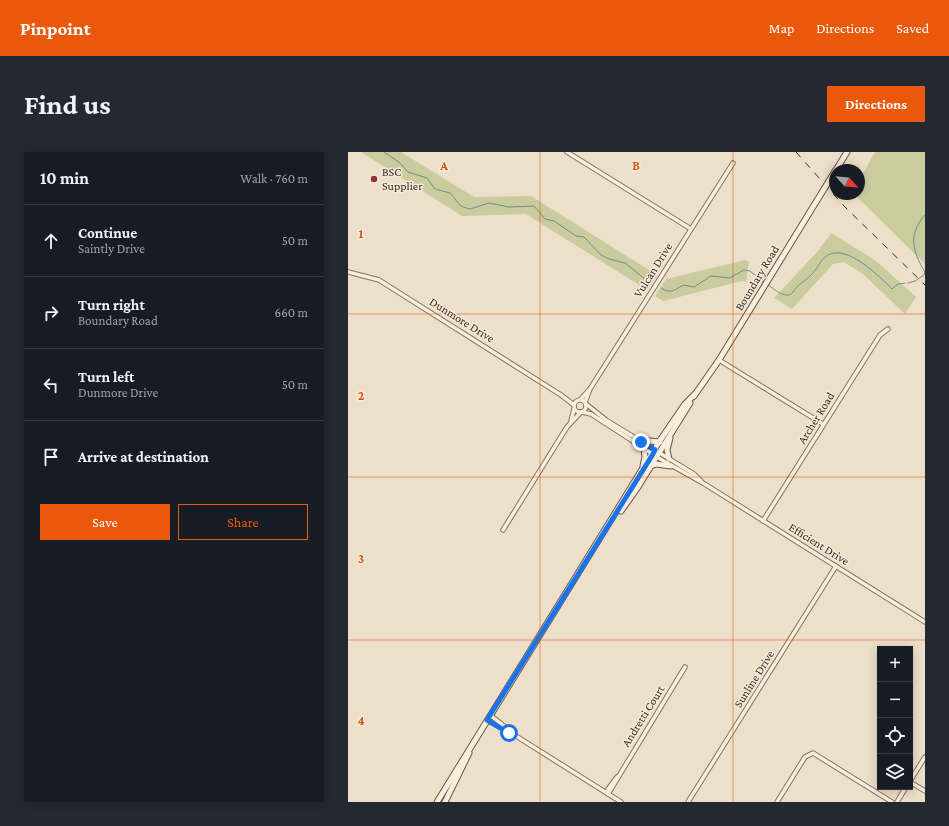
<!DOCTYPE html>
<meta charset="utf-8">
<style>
body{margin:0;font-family:"Crimson Pro",serif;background:#242831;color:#f1f3f6}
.controls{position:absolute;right:12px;bottom:12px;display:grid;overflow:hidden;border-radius:0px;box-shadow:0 2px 10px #0003}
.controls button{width:36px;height:36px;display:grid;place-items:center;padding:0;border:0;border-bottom:1px solid #363941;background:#171b24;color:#f1f3f6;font:20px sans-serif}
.compass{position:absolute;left:481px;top:12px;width:36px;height:36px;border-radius:50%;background:#171b24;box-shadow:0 2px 10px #0003;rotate:116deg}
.stop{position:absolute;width:12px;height:12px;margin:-9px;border:3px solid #1a73e8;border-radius:50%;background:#fff}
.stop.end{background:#1a73e8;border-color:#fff;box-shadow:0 1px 4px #0008}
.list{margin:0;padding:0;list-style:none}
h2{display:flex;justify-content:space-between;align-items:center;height:52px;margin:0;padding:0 16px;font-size:17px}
h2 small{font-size:13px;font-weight:400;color:#9ea1a6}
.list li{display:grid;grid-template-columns:26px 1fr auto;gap:12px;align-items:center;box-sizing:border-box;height:72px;padding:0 16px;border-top:1px solid #363941}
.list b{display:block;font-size:15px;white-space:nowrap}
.list p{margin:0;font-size:13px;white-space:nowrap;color:#9ea1a6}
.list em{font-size:13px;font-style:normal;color:#9ea1a6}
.actions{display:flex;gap:8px;padding:12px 16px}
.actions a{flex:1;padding:9px 0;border:1px solid #ea580c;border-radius:0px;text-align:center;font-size:14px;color:#ea580c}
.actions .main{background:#ea580c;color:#fff}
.icon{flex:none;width:22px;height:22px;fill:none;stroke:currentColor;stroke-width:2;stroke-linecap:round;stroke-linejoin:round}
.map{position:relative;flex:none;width:577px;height:650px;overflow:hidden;border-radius:0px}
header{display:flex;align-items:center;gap:24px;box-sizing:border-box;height:56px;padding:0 20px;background:#ea580c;color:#fff}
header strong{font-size:19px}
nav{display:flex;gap:22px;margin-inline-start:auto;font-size:14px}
.intro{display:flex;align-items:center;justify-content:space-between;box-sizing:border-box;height:96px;padding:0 24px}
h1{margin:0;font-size:28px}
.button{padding:10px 18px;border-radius:0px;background:#ea580c;color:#fff;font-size:14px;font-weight:700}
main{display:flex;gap:24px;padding:0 24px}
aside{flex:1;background:#171b24;border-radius:0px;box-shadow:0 2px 10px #0003}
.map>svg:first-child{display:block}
.green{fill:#cacb9e}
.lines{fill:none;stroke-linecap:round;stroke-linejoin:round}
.stream{stroke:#719086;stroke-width:1}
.minor-casing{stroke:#89725f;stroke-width:5.5}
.secondary-casing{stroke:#6b5342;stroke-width:7}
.minor{stroke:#f8eedd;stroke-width:3.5}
.secondary{stroke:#f8eedd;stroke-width:5}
.rail{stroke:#3a2b22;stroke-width:1;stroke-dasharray:7 7;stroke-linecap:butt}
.secondary-bridge-casing{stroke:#6b5342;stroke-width:7;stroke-linecap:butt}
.secondary-bridge{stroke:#f8eedd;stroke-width:5}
.route{stroke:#1a73e8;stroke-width:5}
.grid{fill:none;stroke:#d7540e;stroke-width:1;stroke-opacity:0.55}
.poi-dot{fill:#95323b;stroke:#f5ead9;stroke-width:1.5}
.labels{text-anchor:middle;stroke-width:3;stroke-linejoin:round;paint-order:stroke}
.poi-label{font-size:12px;fill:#3a2b22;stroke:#f5ead9;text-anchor:start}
.street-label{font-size:12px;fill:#3a2b22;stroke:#f5ead9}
.grid-label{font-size:13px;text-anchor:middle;font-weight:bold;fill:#d7540e;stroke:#f5ead9;stroke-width:3;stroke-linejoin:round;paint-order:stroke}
</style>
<header>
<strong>Pinpoint</strong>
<nav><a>Map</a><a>Directions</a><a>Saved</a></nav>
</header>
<div class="intro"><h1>Find us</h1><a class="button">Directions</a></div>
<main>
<aside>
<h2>10 min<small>Walk · 760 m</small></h2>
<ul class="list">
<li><svg class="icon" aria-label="ahead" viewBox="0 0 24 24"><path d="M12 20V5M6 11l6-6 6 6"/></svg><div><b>Continue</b><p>Saintly Drive</p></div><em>50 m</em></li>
<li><svg class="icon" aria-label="right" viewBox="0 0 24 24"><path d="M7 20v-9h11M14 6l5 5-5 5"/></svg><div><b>Turn right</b><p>Boundary Road</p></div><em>660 m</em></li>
<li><svg class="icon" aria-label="left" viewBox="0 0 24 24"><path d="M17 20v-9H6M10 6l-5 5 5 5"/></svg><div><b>Turn left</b><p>Dunmore Drive</p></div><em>50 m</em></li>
<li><svg class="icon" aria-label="arrive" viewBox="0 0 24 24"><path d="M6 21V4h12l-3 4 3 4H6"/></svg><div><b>Arrive at destination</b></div></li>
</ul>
<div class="actions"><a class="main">Save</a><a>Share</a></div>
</aside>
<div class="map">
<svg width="577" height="650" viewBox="0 0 577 650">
<rect width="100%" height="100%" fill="#ede0ca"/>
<g class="green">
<polygon points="13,0 53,0 126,45 183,44 309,123 299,138 178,62 114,64"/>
<polygon points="527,0 577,0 577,112 506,42 511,42 511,29"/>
<polygon points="483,81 527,108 568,145 557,162 515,122 496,110 485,112 444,157 426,146 470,99"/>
<polygon points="397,108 401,110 398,130 394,129 315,149 307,144 318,127"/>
</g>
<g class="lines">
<g class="stream">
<polyline points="36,0 52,11 60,20 79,26 87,37 102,41 112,53 115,55 122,57 141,51 161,55 186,54 197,67 206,69 228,84 236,85 253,103 261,107 277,111 302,131"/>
<path d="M560,131L567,129L576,123L577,120C564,99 560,82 577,63"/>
<path d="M420,133C425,136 432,143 439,143C444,144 446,137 450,134C454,130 460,127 464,122C470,116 472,108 480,103C499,92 531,124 544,137L550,132L557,131"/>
<path d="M313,136C323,142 325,139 335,133L346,135L363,124L382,126L396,118L402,119L415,130"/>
</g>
<g class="minor-casing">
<g id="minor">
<polyline points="219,0 343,77"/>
<polyline points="0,120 31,128 213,243 226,253"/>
<polyline points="371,208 475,272"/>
<circle cx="232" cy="254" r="6"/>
<polyline points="232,248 241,238"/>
<polyline points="237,250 242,237 385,11"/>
<polyline points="238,252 258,268 346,322 353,329"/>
<polyline points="234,260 243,262 314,308 355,331 577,470"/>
<polyline points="223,269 226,257"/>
<polyline points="415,369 532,183 540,177"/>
<polyline points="155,378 219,275 233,260"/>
<polyline points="142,563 166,582"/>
<polyline points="139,568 168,584 273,650"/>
<polyline points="562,629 577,605"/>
<polyline points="562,630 577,639"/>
<polyline points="258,640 269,625"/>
<polyline points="260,642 337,515"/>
<polyline points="340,650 488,414"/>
<polyline points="429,650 457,605 465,601 544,650"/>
<polyline points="549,650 558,635"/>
</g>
</g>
<g class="secondary-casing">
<g id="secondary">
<polyline points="488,18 499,0"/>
<polyline points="481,29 487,19"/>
<polyline points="346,244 371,208 476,37"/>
<polyline points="291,288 312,290"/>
<polyline points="321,307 319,298 322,286"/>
<polyline points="295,314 297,305 296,297"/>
<polyline points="303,314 308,312 323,314"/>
<polyline points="273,359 290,335 342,251"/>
<polyline points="89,650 311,290 337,252 347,242"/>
<polyline points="97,650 121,601"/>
</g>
</g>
<use href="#minor" class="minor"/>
<use href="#secondary" class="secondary"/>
<polyline class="rail" points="448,0 496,54 577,133"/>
<g class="secondary-bridge-casing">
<polyline id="secondary-bridge" points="476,37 481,29"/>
</g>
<use href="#secondary-bridge" class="secondary-bridge"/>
</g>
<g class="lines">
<polyline class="route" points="161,581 139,568 305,302 307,298 293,290"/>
</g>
<path class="grid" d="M192,0V650M385,0V650M0,162H577M0,325H577M0,488H577"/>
<circle class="poi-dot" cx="26" cy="27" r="4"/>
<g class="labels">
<g class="poi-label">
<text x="34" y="24">BSC<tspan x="34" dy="14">Supplier</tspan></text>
</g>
<g class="street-label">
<text transform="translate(305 118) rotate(-58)" y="4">Vulcan Drive</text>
<text transform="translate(409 126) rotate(-59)" y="4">Boundary Road</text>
<text transform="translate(114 168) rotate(32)" y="4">Dunmore Drive</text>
<text transform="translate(468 266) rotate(-58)" y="4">Archer Road</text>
<text transform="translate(471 392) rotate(32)" y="4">Efficient Drive</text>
<text transform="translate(406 527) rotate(-58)" y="4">Sunline Drive</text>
<text transform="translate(295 564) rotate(-58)" y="4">Andretti Court</text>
</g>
</g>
<g class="grid-label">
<text x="96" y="18">A</text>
<text x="288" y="18">B</text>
<text x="13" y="86">1</text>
<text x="13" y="248">2</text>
<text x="13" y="411">3</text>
<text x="13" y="573">4</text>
</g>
</svg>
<div class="controls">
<button>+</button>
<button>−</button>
<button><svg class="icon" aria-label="locate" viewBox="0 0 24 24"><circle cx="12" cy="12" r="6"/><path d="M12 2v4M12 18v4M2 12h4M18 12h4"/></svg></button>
<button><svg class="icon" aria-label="layers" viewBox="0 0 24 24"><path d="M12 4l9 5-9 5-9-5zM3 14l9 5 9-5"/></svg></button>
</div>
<svg class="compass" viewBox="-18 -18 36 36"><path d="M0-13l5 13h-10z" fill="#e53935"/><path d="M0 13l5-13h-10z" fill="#9ea1a6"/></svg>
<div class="stop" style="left:161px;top:581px"></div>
<div class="stop end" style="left:293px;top:290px"></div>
</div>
</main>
